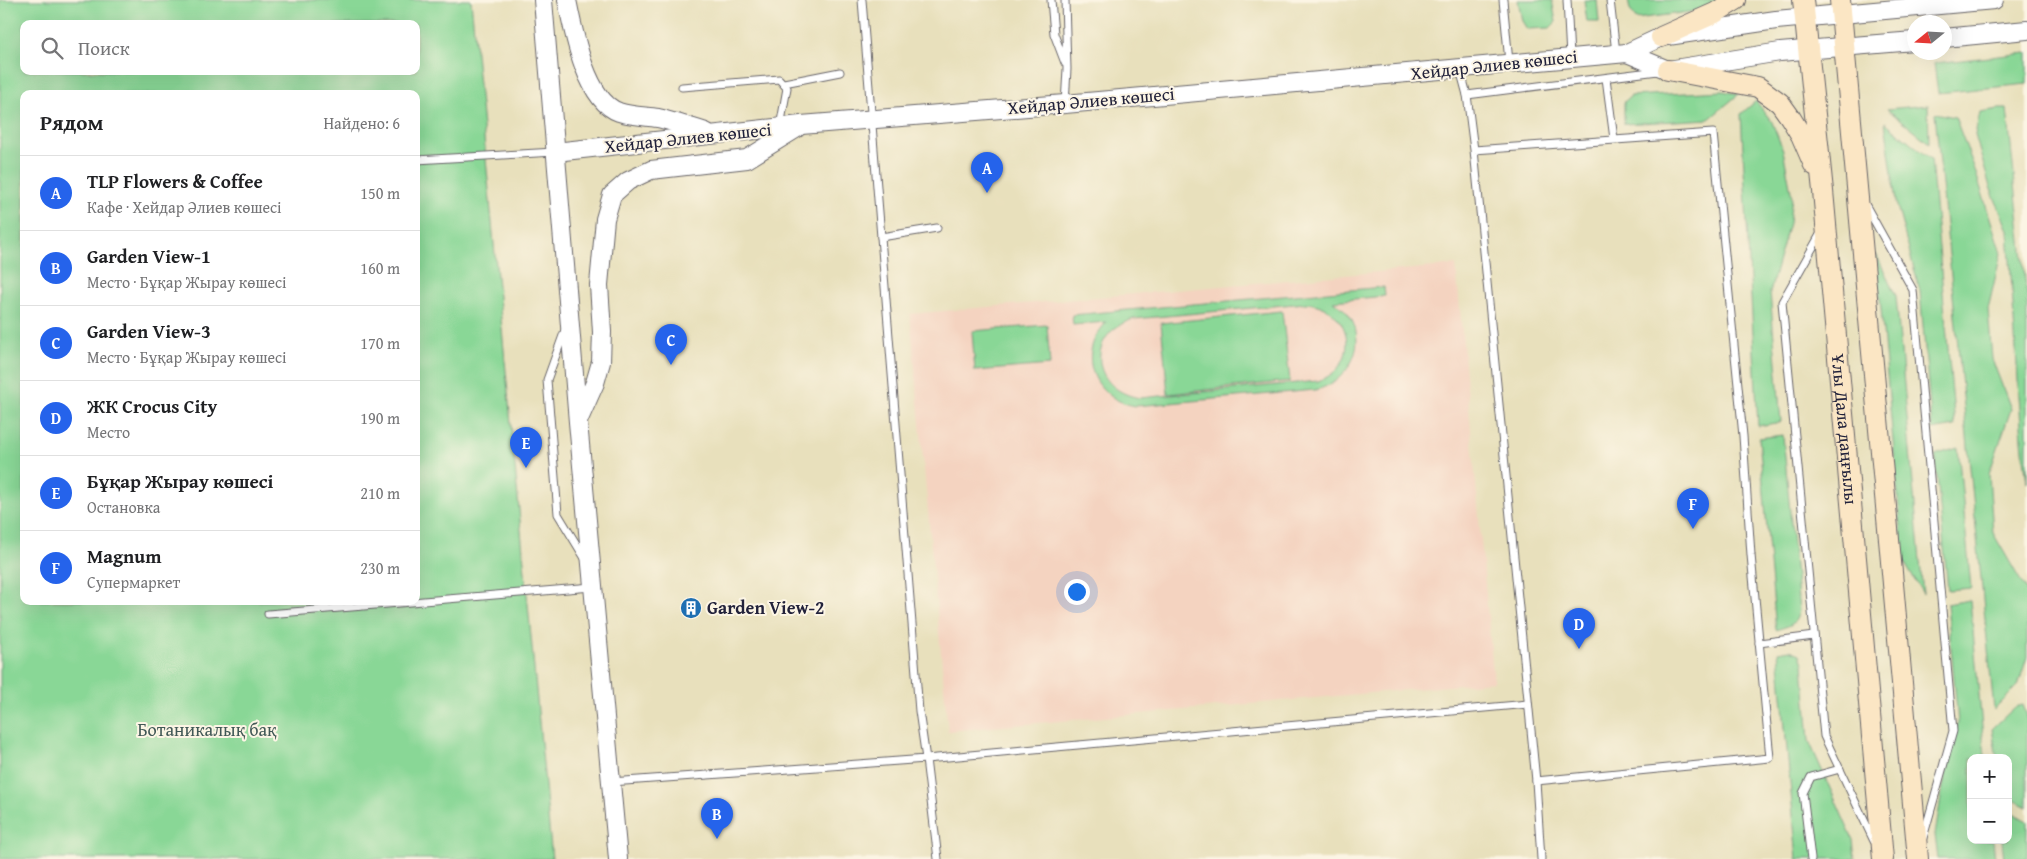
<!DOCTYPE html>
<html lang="ru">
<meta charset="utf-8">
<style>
body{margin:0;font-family:"Gentium Book Plus",serif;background:#f2f2f2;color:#202124}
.controls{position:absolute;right:15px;bottom:15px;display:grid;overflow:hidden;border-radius:10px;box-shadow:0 5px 20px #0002}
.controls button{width:45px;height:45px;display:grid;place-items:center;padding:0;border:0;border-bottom:1px solid #e0e0e0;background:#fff;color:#202124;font:25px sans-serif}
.compass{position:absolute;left:1907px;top:15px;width:45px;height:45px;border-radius:50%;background:#fff;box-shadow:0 5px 20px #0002;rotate:252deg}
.you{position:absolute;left:1076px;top:591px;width:18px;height:18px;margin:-12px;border:4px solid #fff;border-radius:50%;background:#1a73e8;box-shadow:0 0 0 8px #1a73e833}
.badge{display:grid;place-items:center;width:32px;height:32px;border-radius:50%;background:#2563eb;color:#fff;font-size:16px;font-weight:700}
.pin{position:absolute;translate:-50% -41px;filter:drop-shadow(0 1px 2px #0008)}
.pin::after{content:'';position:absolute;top:26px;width:18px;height:15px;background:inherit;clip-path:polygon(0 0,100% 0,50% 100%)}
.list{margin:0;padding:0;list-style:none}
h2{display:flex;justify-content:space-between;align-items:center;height:65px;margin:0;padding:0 20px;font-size:21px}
h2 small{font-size:16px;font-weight:400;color:#757577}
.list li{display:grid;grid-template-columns:32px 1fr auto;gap:15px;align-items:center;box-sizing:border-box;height:75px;padding:0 20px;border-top:1px solid #e0e0e0}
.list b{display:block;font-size:19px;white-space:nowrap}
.list p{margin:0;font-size:16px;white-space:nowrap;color:#757577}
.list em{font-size:16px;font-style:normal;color:#757577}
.icon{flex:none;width:28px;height:28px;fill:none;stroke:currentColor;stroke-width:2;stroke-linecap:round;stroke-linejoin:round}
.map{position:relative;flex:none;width:2027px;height:859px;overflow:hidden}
.search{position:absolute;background:#fff;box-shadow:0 5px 20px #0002;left:20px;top:20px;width:400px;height:55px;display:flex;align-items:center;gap:12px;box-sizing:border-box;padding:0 18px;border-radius:10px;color:#757577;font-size:19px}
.panel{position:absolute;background:#fff;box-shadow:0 5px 20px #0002;left:20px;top:90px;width:400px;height:515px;border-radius:10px}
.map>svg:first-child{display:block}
.built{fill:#f4d3c0}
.green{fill:#89d796;stroke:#567c68;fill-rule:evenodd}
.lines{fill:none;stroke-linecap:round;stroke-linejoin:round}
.service-casing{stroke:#676468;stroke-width:9}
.tertiary-casing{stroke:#676468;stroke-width:20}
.secondary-casing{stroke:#676468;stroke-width:22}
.service{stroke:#fff;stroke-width:7}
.tertiary{stroke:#fff;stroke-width:18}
.secondary{stroke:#fbe6c4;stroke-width:20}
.labels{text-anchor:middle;stroke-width:4;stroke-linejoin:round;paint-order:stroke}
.street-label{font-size:18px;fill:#22223b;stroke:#fcf5e5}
.poi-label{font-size:18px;font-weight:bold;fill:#22223b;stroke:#fcf5e5;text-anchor:start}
.park-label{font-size:18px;fill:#415856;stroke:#fcf5e5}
</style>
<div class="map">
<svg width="2027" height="859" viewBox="0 0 2027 859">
<rect width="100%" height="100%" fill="#fcf5e5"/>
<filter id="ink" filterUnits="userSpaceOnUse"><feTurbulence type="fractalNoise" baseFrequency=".02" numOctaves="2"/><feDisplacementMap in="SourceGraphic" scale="10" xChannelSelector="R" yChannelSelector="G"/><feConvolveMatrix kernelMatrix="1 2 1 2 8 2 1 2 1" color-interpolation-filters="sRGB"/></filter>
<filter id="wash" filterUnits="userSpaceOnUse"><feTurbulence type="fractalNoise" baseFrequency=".0096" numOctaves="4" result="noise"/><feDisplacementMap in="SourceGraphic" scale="20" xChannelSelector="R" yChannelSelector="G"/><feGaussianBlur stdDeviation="1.12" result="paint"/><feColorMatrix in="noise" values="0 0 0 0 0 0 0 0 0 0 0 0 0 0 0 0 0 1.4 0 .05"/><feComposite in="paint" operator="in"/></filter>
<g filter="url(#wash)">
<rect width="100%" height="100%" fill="#e8e0bc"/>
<polygon class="built" points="1456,265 1494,682 948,731 910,314"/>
<g class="green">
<path d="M0,0H471L552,859H0ZM24,24H416V71H24ZM24,94H416V601H24Z"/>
<polygon points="1518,0 1552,0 1556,22 1550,28 1527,29 1522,21"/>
<polygon points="1584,0 1597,0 1599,22 1587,22"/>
<polygon points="1628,0 1724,0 1697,11 1636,19 1630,10"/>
<polygon points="2027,53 2027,84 1938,93 1934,63"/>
<polygon points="1723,91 1739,94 1709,119 1624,124 1624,102 1631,96"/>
<polygon points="1756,101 1772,122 1783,150 1792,197 1789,223 1770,292 1781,422 1758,426 1741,114"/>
<polygon points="1928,105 1929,143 1887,109"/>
<polygon points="1999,109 2007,109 2027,297 2027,483 2022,441 2008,230 1990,187 1975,135 1980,112"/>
<polygon points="1935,113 1955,117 1974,167 2001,253 1988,309 1992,359 2011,409 1989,474 1993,533 2027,592 2027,657 2018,686 1994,710"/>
<polygon points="1885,122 1931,159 1955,426 1932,430 1920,291 1896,202"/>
<polygon points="1876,254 1896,296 1923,594 1904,562"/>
<path d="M1384,287L1385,296L1333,301C1338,305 1344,308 1348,314C1370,344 1348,383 1315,390L1136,406C1104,402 1080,370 1095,338C1098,332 1103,327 1106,322L1073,325L1072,315ZM1305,303C1353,305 1363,366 1318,381L1140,398C1090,390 1085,333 1134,319Z"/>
<polygon points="1282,311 1290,381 1168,394 1161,323"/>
<polygon points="1047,325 1050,365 975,371 972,331"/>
<path d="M1783,435L1799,610C1796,626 1790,625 1776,630L1759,438Z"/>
<polygon points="1958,448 1971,588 1948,590 1935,455"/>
<polygon points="1970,600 1985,758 1971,758 1971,840 1993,840 1995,859 1938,859 1935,835 1942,791 1958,722 1947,604"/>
<polygon points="1790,650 1800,654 1803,664 1809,741 1853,840 1855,859 1797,859 1778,652"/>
<polygon points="2023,705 2027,716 2027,807 2008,797 2008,758 1997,758 1992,729 2015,707"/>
<polygon points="2008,810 2027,821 2027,859 2004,859 2002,840 2008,840"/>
</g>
</g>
<g filter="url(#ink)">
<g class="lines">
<g class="service-casing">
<g id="service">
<polyline points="1051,0 1054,34 1065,63"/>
<polyline points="1503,0 1509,62"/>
<polyline points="1567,0 1570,57"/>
<polyline points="1610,0 1616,53"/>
<polyline points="1460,69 1467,95 1474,150 1536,781 1770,758 1751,555 1743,436 1713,133 1474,150"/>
<polyline points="1606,78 1614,139"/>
<polyline points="784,83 840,72"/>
<polyline points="682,87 779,79 787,88 780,127"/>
<polyline points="1467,95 1658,71"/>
<polyline points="1065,104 1067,69 1065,0"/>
<polyline points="416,160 555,152"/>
<polyline points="1866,206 1913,290 1953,731 1923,838"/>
<polyline points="1821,233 1782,302 1824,736 1874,841"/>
<polyline points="881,237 937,228"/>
<polyline points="565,330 547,380 558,514 586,560"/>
<polyline points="268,614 592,587"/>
<polyline points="1759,643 1814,636"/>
<polyline points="1536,781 1541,859"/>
<polyline points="611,782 926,759 919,711 862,0"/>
<polyline points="938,859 926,759 1528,704"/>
<polyline points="1811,859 1803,793 1811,777 1840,769"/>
</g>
</g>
<g class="tertiary-casing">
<g id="tertiary">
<polyline points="543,0 578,422 618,859"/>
<path d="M567,0C573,30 586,101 619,112C632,116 645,116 658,118C674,122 690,127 706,132"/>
<polyline points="1944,38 2027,30"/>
<polyline points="1627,53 1668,70 1780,52 1914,41"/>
<polyline points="555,152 801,125 1065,104 1627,53 1661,37 1776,20 1994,0"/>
<polyline points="579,419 595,383 601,362 602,332 599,285 605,219 612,195 628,181 651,170 747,159 797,128"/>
</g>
</g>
<g class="secondary-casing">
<g id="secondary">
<path id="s1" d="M1803,0L1823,191L1883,859"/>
<polyline points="1840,0 1918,859"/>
<polyline points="1661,37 1715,13 1736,0"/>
<polyline points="1668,70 1758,87 1780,103 1790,117 1801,135 1814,165"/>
</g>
</g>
<use href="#service" class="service"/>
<use href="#tertiary" class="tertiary"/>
<use href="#secondary" class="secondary"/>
</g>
</g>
<defs>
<g id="building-disc" transform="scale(1.125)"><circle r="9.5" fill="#1f6fb2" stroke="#fcf5e5"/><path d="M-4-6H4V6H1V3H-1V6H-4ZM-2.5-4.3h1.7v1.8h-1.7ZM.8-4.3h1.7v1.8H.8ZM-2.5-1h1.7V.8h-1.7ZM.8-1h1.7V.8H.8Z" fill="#fff"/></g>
</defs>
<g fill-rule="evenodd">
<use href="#building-disc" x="691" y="608"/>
</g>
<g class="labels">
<g class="street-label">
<text transform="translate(1494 65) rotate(-6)" y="6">Хейдар Әлиев көшесі</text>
<text transform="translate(1091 101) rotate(-5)" y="6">Хейдар Әлиев көшесі</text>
<text transform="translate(688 138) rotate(-6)" y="6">Хейдар Әлиев көшесі</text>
<text dy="6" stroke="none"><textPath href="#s1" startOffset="431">Ұлы Дала даңғылы</textPath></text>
</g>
<g class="poi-label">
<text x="707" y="614">Garden View-2</text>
</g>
<g class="park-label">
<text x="207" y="736">Ботаникалық бақ</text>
</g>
</g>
</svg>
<div class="controls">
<button>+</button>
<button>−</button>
</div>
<svg class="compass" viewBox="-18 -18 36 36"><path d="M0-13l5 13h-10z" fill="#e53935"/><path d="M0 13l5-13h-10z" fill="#757577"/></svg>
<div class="you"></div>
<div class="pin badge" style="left:987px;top:193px">A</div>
<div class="pin badge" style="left:717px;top:839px">B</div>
<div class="pin badge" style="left:671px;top:365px">C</div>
<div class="pin badge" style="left:1579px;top:649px">D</div>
<div class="pin badge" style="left:526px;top:468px">E</div>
<div class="pin badge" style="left:1693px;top:529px">F</div>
<div class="search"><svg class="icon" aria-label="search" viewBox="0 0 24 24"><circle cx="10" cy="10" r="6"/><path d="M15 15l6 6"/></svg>Поиск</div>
<section class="panel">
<h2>Рядом<small>Найдено: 6</small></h2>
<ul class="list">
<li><span class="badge">A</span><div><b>TLP Flowers &amp; Coffee</b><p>Кафе · Хейдар Әлиев көшесі</p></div><em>150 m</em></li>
<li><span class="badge">B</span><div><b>Garden View-1</b><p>Место · Бұқар Жырау көшесі</p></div><em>160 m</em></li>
<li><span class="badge">C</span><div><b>Garden View-3</b><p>Место · Бұқар Жырау көшесі</p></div><em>170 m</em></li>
<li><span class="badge">D</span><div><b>ЖК Crocus City</b><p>Место</p></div><em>190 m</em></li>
<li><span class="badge">E</span><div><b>Бұқар Жырау көшесі</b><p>Остановка</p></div><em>210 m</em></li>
<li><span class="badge">F</span><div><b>Magnum</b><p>Супермаркет</p></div><em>230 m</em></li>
</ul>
</section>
</div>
